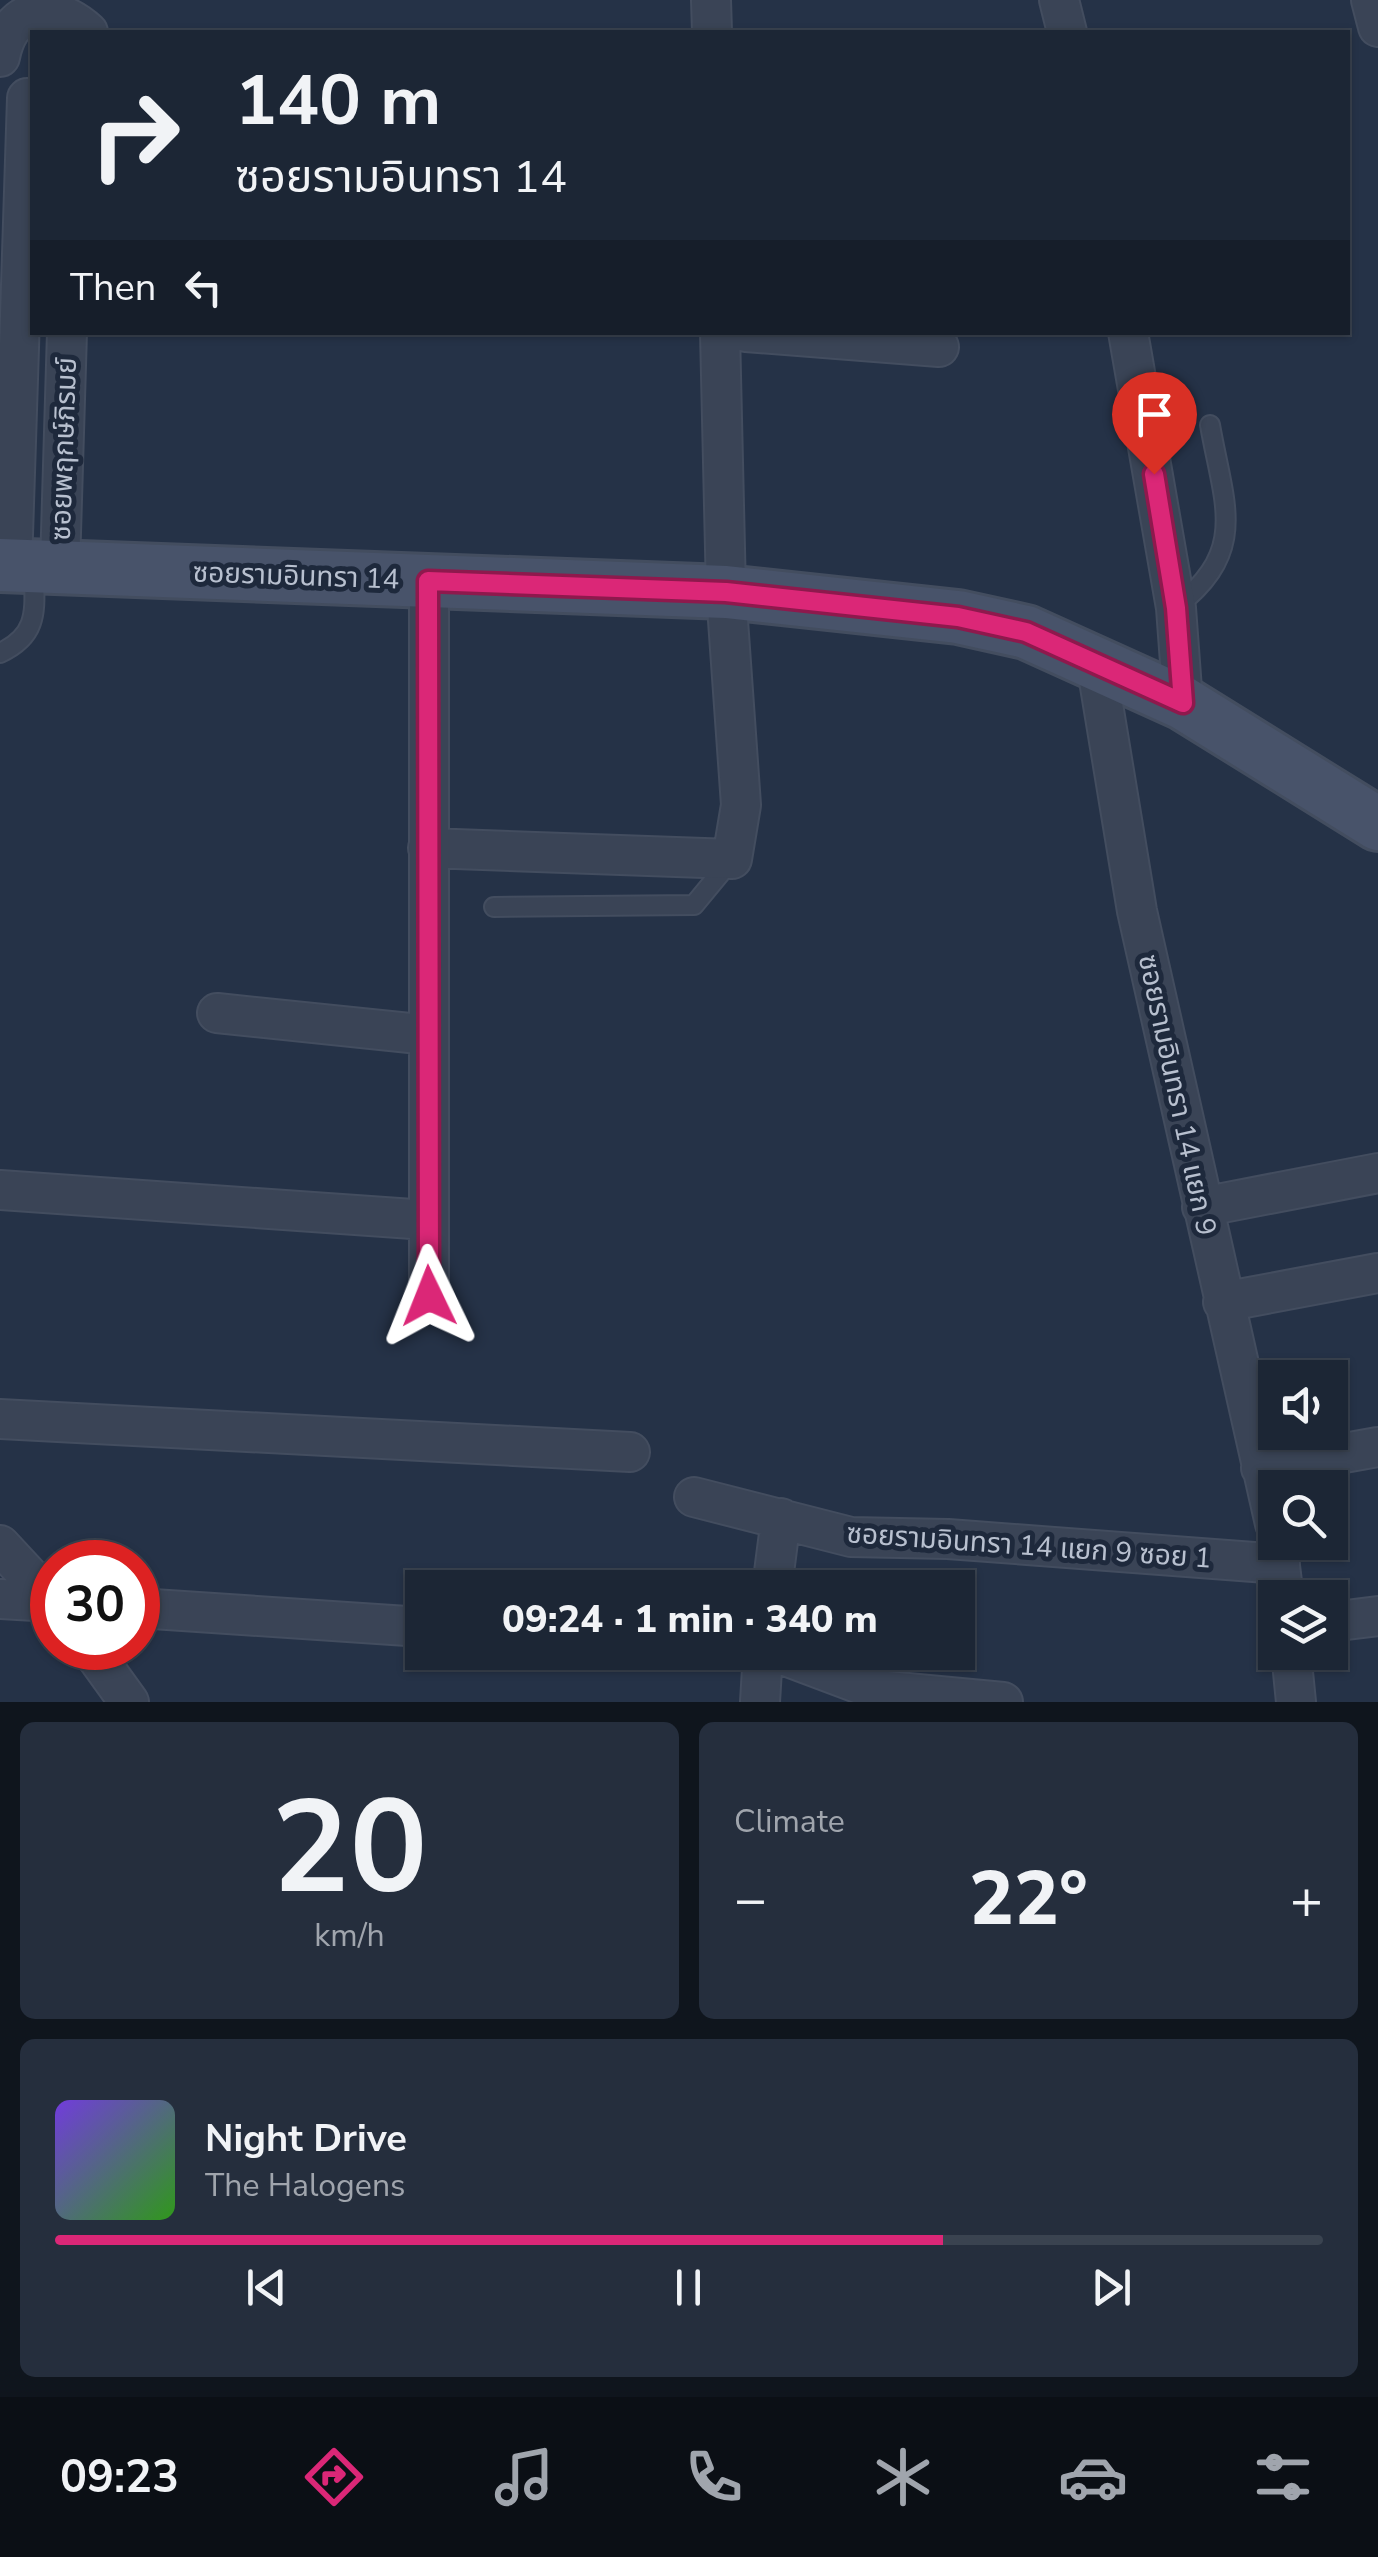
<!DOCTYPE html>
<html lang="en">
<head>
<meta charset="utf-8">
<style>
  :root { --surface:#1c2635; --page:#252e3d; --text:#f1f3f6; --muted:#a0a5ad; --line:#3a4350; --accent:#db2777 }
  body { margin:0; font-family:"Nunito Sans","Noto Sans Thai",sans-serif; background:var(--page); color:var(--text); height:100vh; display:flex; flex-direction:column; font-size:38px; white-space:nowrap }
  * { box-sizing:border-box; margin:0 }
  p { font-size:32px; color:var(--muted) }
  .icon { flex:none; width:55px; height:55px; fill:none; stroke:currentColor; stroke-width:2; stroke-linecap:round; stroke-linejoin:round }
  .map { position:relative; height:1702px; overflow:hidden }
  .side { display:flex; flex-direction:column; gap:20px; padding:20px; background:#0f151d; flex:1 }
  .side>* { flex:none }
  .guide { position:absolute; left:30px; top:30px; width:1320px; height:305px; border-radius:0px; box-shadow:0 2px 8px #0004,0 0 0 2px var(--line); background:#1c2635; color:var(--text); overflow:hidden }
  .buttons { position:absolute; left:1258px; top:1360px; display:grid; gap:20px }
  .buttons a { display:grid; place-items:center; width:90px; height:90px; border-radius:0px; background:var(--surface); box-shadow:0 2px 8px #0004,0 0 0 2px var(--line); font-size:50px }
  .speed { position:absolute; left:30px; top:1540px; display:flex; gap:20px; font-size:50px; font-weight:700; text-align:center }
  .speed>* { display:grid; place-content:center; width:130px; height:130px; border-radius:50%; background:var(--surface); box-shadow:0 2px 8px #0004,0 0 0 2px var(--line); line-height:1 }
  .speed .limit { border:15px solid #d22; background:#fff; color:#111 }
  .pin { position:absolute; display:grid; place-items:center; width:85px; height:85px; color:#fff; margin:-102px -42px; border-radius:50% 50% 50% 0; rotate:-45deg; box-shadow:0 0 10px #0007 }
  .pin .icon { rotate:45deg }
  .me { position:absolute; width:110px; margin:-55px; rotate:358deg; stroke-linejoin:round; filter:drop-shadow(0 0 8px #0008) }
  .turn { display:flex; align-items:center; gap:35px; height:210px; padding:0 40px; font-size:45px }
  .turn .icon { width:130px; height:130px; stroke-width:2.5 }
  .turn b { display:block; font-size:70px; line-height:85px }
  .then { display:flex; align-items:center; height:95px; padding:0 40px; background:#0003; gap:20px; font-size:38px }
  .big { font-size:75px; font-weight:800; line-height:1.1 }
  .side .card { flex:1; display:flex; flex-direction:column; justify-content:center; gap:15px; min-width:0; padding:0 35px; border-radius:15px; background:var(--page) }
  .side .dial { align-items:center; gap:0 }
  .dial b { font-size:130px; line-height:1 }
  .song { display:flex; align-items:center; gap:30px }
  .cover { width:120px; height:120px; border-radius:15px; background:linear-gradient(135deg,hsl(260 70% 55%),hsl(110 70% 35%)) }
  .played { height:10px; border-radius:5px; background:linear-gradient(90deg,var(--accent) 70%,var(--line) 70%) }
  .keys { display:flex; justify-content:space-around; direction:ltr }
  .heat { display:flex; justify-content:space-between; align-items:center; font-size:55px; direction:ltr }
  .side .tiles { flex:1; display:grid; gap:20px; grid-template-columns:1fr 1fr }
  .card:last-child { grid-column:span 2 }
  .trip { position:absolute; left:405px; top:1570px; width:570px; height:100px; border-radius:0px; background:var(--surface); box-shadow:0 2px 8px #0004,0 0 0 2px var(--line); font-weight:800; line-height:100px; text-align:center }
  .tab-bar { display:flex; height:160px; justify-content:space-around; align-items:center; background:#0b0f15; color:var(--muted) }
  .tab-bar .icon { width:70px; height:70px }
  .tab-bar .active { color:var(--accent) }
  .tab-bar b { font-size:45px; color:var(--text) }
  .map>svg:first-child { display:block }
</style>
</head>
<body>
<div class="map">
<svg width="1378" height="1702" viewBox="0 0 1378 1702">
  <rect width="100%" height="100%" fill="#253247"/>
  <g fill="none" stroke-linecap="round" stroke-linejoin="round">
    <g stroke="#434d5f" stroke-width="22">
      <path id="lane" d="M1176 607C1249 550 1224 505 1210 425
        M0 653C41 634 34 607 34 569
        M494 907 694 905 732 859"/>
    </g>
    <g stroke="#434d5f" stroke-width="42">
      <path id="street" d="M711 0 712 32
        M1059 0 1067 32
        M1371 0 1378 27
        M0 57C10 5 53 0 88 32
        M746 332 939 347
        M1128 332 1176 608 1183 703
        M12 566 27 98
        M60 566 67 332
        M429 581V1296
        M1096 662 1137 911 1275 1524
        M428 848 732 859 741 805 726 592 720 332
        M217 1013 429 1035
        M0 1190 427 1220
        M1202 1207 1378 1173
        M1223 1302 1378 1273
        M0 1419 630 1452
        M1261 1468 1378 1447
        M694 1497 851 1537 948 1539 1280 1564
        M1277 1542 1284 1598
        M0 1545 52 1601
        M772 1588 781 1518
        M0 1599 52 1602
        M138 1608 422 1627
        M1330 1622 1378 1616
        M90 1648 129 1702
        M775 1652 876 1690 1003 1702
        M1291 1652 1296 1702
        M760 1702 763 1652"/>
    </g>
    <g stroke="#434d5f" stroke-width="58">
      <path id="secondary" d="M0 565 726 592 958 617 1026 632 1183 703 1378 824"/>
    </g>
    <use href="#lane" stroke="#3a4456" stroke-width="18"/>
    <use href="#street" stroke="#3a4456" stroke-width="38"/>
    <use href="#secondary" stroke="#48536a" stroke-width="52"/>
  </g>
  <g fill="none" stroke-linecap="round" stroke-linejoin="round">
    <g stroke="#8e194d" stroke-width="25">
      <path id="route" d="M429 1296 428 581 726 592 958 617 1026 632 1183 703 1176 608 1154 474"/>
    </g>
    <use href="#route" stroke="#db2777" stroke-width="18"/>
  </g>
  <g text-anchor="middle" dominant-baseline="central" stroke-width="10" stroke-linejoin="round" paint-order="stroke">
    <g font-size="28" fill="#b8c0cf" stroke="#1e293c">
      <text transform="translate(64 449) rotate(-88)">ซอยพฤกษ์ภิรมย์</text>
      <text transform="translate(296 576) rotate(2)">ซอยรามอินทรา 14</text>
      <text transform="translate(1177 1095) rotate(78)">ซอยรามอินทรา 14 แยก 9</text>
      <text transform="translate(1029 1546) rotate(4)">ซอยรามอินทรา 14 แยก 9 ซอย 1</text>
    </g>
  </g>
</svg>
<div class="buttons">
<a><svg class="icon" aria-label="sound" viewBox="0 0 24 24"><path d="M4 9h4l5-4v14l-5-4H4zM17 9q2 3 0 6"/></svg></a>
<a><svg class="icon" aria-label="search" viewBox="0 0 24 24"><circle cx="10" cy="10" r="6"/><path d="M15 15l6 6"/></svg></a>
<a><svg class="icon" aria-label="layers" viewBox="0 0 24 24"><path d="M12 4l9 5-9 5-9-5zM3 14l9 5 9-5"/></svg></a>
</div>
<div class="speed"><div class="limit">30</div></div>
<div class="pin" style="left:1154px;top:474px;background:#d93025"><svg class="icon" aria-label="arrive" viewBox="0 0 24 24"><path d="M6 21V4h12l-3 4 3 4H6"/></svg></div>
<svg class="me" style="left:429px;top:1296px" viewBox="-20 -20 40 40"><path d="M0-17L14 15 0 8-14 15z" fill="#db2777" stroke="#fff" stroke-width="4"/></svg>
<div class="trip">09:24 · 1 min · 340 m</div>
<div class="guide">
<div class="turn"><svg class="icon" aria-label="right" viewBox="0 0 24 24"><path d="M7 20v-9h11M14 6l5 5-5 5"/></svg><div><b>140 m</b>ซอยรามอินทรา 14</div></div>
<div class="then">Then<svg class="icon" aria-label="left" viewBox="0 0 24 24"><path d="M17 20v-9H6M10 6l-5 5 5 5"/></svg></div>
</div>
</div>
<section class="side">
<div class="tiles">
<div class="card dial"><b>20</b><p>km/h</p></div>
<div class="card"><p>Climate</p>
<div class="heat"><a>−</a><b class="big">22°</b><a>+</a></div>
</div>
<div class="card">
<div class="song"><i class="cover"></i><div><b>Night Drive</b><p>The Halogens</p></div></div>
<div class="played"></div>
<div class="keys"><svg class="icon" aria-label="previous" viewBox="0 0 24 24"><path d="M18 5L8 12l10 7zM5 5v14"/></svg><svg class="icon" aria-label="pause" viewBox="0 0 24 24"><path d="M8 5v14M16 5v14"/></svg><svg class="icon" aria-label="next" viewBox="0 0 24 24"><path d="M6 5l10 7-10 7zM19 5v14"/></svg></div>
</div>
</div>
</section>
<nav class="tab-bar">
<b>09:23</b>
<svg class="icon active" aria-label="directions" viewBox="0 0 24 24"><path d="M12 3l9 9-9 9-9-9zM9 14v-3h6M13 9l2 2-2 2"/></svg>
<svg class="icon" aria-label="music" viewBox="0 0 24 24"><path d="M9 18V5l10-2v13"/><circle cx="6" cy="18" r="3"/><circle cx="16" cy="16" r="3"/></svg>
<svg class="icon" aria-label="phone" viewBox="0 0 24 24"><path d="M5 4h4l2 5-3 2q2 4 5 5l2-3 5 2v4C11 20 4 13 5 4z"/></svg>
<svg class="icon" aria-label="climate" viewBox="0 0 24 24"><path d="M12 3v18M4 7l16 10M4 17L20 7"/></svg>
<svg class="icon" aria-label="car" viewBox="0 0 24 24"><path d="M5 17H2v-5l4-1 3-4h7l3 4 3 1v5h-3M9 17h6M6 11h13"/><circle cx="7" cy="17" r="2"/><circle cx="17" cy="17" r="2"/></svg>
<svg class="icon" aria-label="filters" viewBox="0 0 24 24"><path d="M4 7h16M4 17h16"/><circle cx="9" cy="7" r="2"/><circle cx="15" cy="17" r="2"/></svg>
</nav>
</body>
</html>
